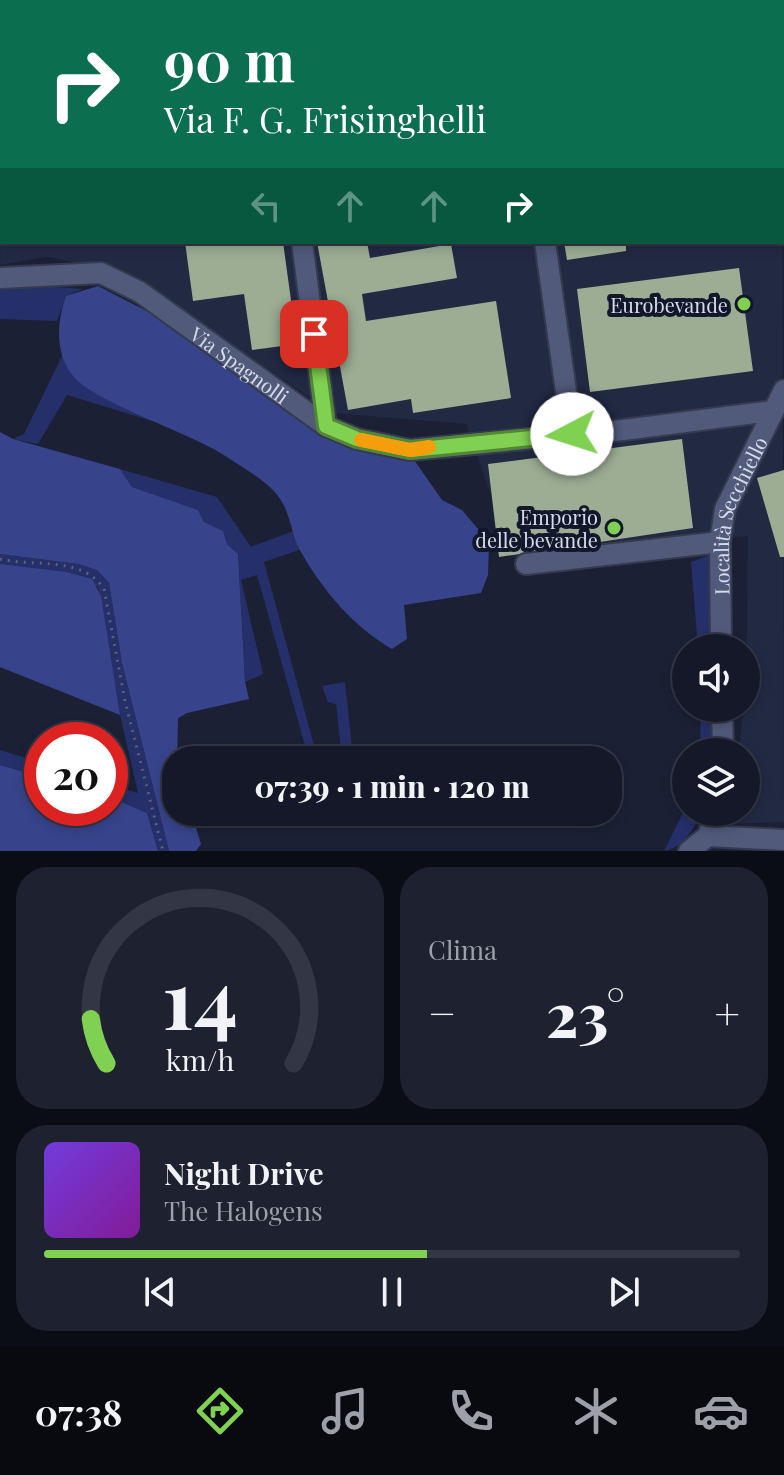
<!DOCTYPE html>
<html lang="it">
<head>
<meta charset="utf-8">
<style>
  :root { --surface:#141828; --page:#1d2130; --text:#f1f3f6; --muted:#9da0a8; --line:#333745; --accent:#80d051 }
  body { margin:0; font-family:"Playfair Display",serif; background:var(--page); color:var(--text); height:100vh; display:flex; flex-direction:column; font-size:30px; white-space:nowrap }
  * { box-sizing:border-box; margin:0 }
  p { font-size:26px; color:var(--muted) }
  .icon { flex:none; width:44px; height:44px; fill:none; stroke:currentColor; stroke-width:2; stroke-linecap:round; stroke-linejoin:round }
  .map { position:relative; height:851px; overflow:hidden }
  .details { display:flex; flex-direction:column; gap:16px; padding:16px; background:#0b0d16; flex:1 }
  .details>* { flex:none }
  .banner { position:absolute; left:0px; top:0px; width:784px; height:244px; box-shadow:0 4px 12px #0003,0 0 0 2px var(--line); background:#0b6e4f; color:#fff; overflow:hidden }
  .tools { position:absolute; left:672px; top:634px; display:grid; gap:16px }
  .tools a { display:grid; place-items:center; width:88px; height:88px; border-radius:50%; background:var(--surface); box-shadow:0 4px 12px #0003,0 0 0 2px var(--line); font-size:40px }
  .speed { position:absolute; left:24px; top:722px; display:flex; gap:16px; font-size:40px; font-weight:700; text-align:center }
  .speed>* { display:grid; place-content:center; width:104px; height:104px; border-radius:50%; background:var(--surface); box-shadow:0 4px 12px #0003,0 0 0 2px var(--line); line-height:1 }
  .speed .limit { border:12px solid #d22; background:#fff; color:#111 }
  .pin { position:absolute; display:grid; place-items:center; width:68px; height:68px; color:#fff; margin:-34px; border-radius:16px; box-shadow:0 4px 12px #0006 }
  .me { position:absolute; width:88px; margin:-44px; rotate:265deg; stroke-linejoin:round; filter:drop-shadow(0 0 6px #0008) }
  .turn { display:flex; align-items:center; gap:28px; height:168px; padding:0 32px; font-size:36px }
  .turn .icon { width:104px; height:104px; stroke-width:2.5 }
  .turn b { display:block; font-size:56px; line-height:68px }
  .lanes { display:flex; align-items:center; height:76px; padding:0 32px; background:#0003; justify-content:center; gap:40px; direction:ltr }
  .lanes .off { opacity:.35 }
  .big { font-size:60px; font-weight:800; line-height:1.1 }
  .details .card { flex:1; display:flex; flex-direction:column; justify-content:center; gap:12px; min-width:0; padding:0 28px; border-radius:32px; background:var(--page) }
  .details .dial { align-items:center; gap:0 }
  .dial svg { height:208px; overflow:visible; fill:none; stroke:var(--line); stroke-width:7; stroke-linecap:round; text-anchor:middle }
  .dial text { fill:var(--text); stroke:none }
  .song { display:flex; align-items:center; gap:24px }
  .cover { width:96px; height:96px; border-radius:12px; background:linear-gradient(135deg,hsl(260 70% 55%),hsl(290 70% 35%)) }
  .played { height:8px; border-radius:4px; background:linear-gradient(90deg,var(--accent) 55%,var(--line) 55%) }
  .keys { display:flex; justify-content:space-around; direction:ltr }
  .heat { display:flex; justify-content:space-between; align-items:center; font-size:44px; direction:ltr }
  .details .tiles { flex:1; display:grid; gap:16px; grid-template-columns:1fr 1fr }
  .card:last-child { grid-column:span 2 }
  .trip { position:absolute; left:162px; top:746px; width:460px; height:80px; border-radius:32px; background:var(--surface); box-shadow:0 4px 12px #0003,0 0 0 2px var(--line); font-weight:800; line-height:80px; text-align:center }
  .menu { display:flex; height:128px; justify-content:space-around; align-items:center; background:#080a10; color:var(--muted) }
  .menu .icon { width:56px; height:56px }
  .menu .selected { color:var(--accent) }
  .menu b { font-size:36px; color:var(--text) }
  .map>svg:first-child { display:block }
</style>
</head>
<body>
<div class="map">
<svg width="784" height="851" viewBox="0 0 784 851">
  <rect width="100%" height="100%" fill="#1b2035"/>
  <path fill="#222943" d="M782 74 784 822 728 824 730 812H746V752H739L743 708H746L748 536 513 557 466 424 333 413 121 271 47 257 0 265 2 148V242H782Z"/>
  <path fill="#252f69" d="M46 286 83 289 66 296 57 321 0 319V290Z
    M63 354 74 377 95 392 175 428 67 395 38 444 13 439 24 434Z
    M120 469 217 497 251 547 296 530 299 550 264 562 318 760H309L257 575 241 580 263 674 245 682 238 554 227 544 223 531 204 522 198 510 132 487Z
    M0 554 78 564 97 570 109 583 122 663 169 851H158L147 813 110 797V785L138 793 120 715 98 587 0 564Z
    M710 555 712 648H698L691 562Z
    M345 682 353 757 342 759 336 704 328 702 322 686Z
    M701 708H713V752H700Z
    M0 750 42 763V777L0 765Z
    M686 807V812H702C694 828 683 848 664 851Z"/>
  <path fill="#37448c" d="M98 286 164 320 326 433 412 457 442 500 462 510 489 542 488 575 481 593 404 605 407 639 392 649C354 627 323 591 301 552 291 535 291 513 278 496 268 482 245 469 230 459 193 433 97 404 74 377 54 354 57 321 66 296Z
    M0 432 13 439 120 469 132 487 198 510 204 522 223 531 227 544 238 554 245 682 249 699 187 713 178 718 176 812H191L201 844 196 851H169L122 663 109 583 97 570 78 564 0 554Z
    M0 564 66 572 92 579 101 596 120 715 0 667Z
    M0 765 42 777V808H110V797L147 813 158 851H0Z"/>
  <path fill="#9cad94" d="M185 242H283L297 344 252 350 244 294 193 301Z
    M317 242H367L370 258 451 244 457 278 362 294 366 321 496 301 511 398 413 413 411 399 348 410Z
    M564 242H626V251L567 260Z
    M739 268 753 371 590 392 577 289Z
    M682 439 693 528 499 557 488 464Z
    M784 470V557H780L757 478Z"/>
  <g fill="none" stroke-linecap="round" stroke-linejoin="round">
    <g stroke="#353a4e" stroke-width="24">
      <g id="minor">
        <path d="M769 0 770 2"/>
        <path d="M782 37 784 40"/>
        <path d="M302 242 326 426"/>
        <path d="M545 242 572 434"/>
        <path id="s1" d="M0 278 101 273 140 292 326 426 357 439 410 450 623 430 772 411"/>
        <path d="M526 564 720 542"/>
        <path id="s2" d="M721 648 720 542 725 509 784 390"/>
        <path d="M722 708 723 752"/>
        <path d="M708 836 716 812"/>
        <path d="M689 851 708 836 784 840"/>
      </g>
    </g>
    <g stroke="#353a4e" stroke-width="28">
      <path id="highway" d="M21 2 32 0
        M0 6H2"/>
    </g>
    <path stroke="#5c6174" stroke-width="3" stroke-dasharray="2 6" stroke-linecap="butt" d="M726 0 727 2
      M324 2 335 0
      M0 66 2 65
      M0 559C34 567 83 556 104 589L125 701 163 851"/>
    <use href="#minor" stroke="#515a7b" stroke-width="20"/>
    <use href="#highway" stroke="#93a8f9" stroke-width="24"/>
  </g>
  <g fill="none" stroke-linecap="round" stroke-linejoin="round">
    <g stroke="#538735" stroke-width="20">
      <path id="route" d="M314 334 326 426 357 439 410 450 572 434"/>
    </g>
    <use href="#route" stroke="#80d051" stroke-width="14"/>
    <path stroke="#f59e0b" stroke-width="14" d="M361 440 410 450 429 447"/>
  </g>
  <g fill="#80d051" stroke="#12172b" stroke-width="3">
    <circle cx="744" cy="304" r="8"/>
    <circle cx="614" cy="528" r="8"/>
  </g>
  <g text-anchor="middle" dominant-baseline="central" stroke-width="8" stroke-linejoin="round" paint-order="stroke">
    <g font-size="20" fill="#d7dbe9" stroke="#12172b" text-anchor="end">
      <text x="728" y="304">Eurobevande</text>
      <text x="598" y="516">Emporio<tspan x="598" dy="23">delle bevande</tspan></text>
    </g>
    <g font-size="20" fill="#d7dbe9" stroke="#12172b">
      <text stroke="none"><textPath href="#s1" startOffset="268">Via Spagnolli</textPath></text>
      <text stroke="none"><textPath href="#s2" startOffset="136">Località Secchiello</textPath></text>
    </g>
  </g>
</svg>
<div class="tools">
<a><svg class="icon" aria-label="sound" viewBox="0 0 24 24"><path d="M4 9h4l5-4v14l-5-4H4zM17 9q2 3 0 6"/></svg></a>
<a><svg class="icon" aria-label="layers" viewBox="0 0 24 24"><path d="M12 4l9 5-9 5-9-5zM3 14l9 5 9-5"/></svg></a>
</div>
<div class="speed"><div class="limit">20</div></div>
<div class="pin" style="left:314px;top:334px;background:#d93025"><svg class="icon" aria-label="arrive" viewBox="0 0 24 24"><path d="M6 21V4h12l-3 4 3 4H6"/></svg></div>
<svg class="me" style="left:572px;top:434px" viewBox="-20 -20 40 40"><circle r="19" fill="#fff"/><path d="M0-13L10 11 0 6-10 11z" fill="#80d051"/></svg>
<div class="trip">07:39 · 1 min · 120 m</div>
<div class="banner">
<div class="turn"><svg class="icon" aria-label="right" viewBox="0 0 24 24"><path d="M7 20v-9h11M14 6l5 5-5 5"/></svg><div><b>90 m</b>Via F. G. Frisinghelli</div></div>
<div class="lanes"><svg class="icon off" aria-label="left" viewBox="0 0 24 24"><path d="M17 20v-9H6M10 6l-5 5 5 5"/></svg><svg class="icon off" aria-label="ahead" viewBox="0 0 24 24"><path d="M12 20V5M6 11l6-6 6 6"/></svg><svg class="icon off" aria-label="ahead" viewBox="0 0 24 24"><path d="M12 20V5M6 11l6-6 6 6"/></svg><svg class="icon" aria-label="right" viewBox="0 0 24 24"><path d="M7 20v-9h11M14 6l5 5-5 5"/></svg></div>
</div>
</div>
<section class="details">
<div class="tiles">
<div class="card dial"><svg viewBox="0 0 100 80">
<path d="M14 69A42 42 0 1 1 86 69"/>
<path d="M14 69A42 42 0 0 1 8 52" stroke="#80d051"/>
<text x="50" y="56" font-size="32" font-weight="700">14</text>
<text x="50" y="72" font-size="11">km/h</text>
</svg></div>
<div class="card"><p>Clima</p>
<div class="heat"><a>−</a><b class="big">23°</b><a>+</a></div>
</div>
<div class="card">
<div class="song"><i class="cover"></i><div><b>Night Drive</b><p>The Halogens</p></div></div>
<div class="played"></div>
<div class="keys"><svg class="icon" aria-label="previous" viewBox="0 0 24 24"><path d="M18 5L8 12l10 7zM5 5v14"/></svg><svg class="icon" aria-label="pause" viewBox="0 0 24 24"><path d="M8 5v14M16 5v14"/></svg><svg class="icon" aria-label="next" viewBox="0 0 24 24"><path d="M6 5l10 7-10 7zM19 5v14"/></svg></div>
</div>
</div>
</section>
<nav class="menu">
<b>07:38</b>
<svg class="icon selected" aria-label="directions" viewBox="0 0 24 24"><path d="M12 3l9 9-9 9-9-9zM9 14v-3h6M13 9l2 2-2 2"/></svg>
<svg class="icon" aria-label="music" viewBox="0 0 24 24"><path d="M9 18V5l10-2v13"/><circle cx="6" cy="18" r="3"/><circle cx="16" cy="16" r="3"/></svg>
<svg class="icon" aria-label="phone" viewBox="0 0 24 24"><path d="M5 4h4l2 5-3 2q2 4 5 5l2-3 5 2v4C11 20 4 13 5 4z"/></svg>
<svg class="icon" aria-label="climate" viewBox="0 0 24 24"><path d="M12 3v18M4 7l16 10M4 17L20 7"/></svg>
<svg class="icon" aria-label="car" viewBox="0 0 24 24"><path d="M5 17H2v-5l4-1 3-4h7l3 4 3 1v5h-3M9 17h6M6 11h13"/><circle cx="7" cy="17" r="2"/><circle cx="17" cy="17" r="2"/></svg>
</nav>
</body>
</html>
